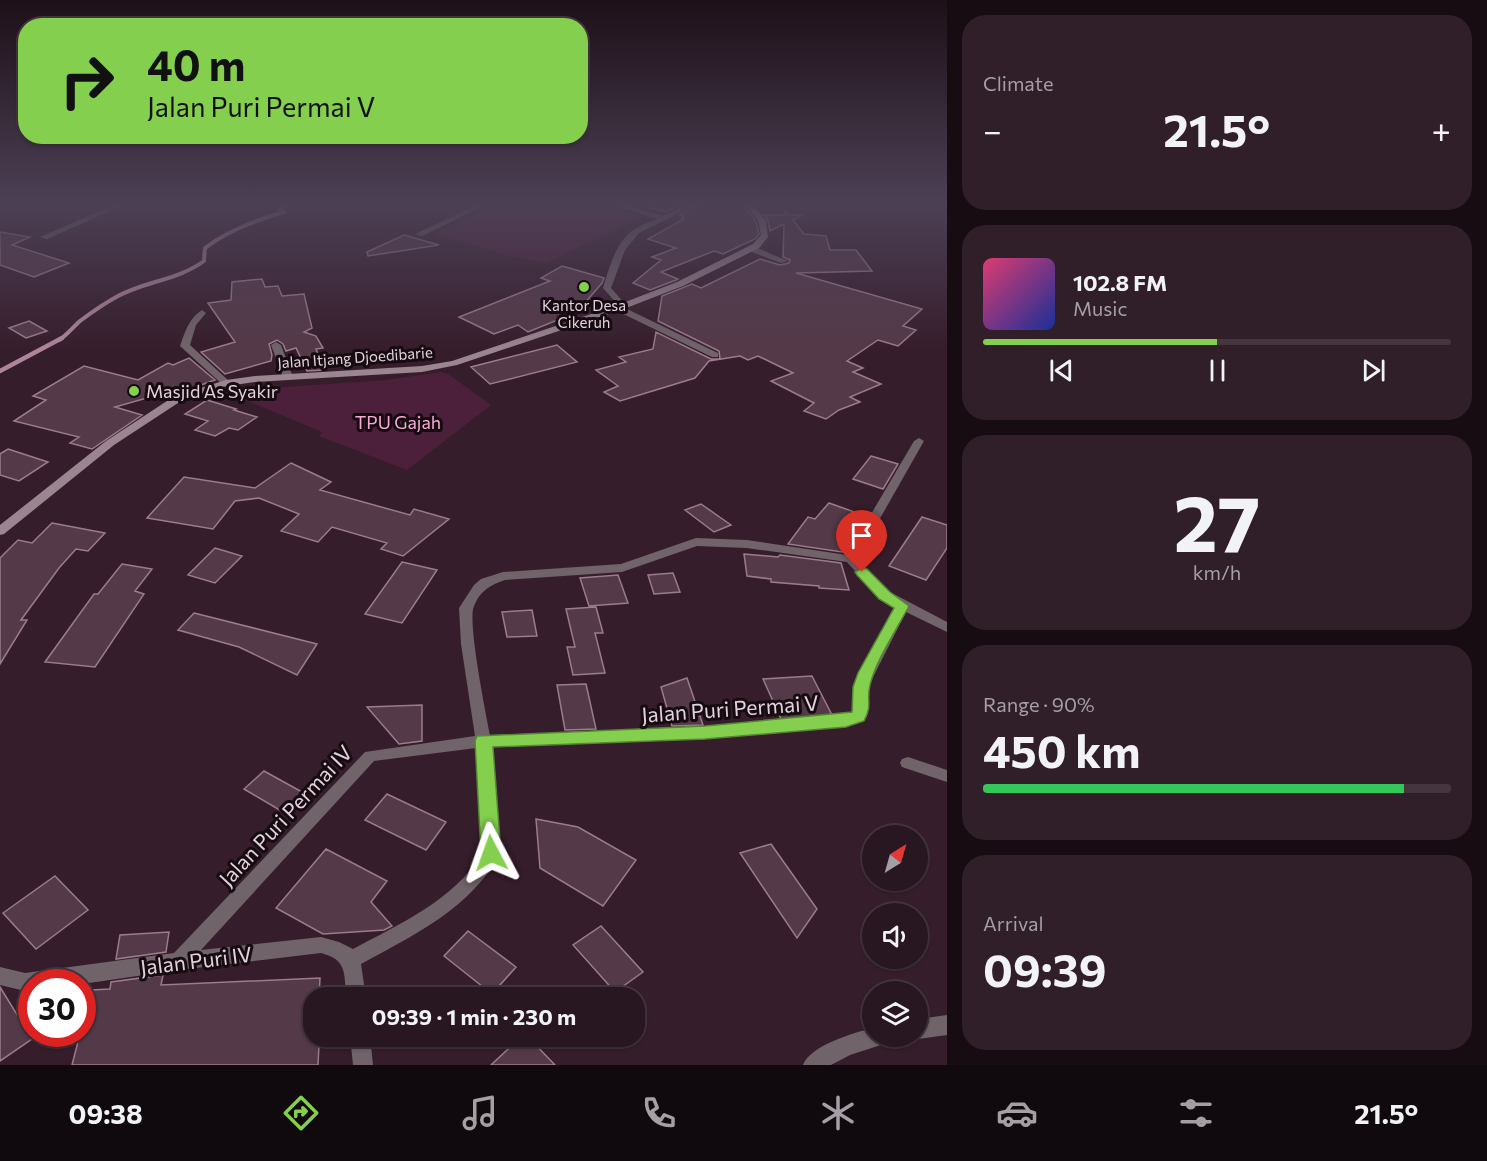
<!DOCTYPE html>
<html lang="en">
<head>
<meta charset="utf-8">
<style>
  :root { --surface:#281620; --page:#301f29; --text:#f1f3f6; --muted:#a59fa5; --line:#44353e; --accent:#84d04e }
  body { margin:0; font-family:Commissioner,sans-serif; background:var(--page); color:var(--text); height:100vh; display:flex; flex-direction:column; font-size:22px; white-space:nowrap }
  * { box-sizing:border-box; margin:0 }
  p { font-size:20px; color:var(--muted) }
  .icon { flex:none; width:33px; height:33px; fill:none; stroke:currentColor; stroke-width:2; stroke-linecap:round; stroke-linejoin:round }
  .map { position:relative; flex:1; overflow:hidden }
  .drawer { display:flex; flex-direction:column; gap:15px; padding:15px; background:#160c12; width:540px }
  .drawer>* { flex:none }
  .guide { position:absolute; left:18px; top:18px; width:570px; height:126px; border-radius:24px; box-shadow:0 2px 4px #0004,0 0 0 2px var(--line); background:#84d04e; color:#111; overflow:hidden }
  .needle { width:39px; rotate:37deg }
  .tools { position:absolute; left:862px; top:825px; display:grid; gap:12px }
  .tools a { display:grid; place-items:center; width:66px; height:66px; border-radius:50%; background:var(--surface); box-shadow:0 2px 4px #0004,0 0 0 2px var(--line); font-size:30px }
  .speed { position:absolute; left:18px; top:969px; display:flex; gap:12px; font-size:30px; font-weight:700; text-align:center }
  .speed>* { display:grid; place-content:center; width:78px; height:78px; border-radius:50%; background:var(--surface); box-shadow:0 2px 4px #0004,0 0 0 2px var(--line); line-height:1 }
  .speed .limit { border:9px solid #d22; background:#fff; color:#111 }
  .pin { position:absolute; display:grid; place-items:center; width:51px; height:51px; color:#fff; margin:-62px -26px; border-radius:50% 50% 50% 0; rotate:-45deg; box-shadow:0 0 6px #0007 }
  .pin .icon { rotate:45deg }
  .me { position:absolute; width:66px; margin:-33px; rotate:356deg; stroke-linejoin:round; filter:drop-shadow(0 0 4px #0008) }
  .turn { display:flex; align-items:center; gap:21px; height:126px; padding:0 30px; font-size:27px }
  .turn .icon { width:78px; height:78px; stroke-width:2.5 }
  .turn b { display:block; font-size:42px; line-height:51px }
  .big { font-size:45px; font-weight:700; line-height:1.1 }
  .drawer .tile { flex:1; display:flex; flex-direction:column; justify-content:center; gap:9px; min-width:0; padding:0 21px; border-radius:24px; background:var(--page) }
  .drawer .dial { align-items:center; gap:0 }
  .dial b { font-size:78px; line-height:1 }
  .song { display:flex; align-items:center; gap:18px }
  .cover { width:72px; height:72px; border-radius:9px; background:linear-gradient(135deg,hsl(340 70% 55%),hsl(230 70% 35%)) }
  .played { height:6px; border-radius:3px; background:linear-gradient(90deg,var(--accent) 50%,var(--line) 50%) }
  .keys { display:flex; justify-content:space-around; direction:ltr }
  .heat { display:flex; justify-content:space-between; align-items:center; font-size:33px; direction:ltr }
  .charge { height:9px; border-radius:4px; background:linear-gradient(90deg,#34c759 90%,var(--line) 0) }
  .trip { position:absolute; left:303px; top:987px; width:342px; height:60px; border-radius:24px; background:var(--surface); box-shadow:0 2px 4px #0004,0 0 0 2px var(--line); font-weight:700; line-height:60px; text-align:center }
  .menu { display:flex; height:96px; justify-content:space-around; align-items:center; background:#10090d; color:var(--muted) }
  .menu .icon { width:42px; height:42px }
  .menu .current { color:var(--accent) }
  .menu b { font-size:27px; color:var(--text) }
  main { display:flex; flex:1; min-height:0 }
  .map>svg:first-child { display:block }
</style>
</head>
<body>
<main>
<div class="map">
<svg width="947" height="1065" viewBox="0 0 947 1065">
  <rect width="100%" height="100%" fill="#361d2b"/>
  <path fill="#4c203b" d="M501 202H595L644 216 547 263 505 255 434 234Z
    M441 372 448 374 491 405 407 470 319 436 322 432 231 394 242 390 386 380Z"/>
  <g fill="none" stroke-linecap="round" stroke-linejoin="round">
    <path stroke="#ad859c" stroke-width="4" d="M59 340C67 335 73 327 80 321 92 312 105 303 118 296 146 281 178 280 204 261L205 248C229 230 256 220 284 212L280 210 289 202"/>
    <path stroke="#ad859c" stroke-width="4.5" d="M0 371 62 338"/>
  </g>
  <path fill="#543948" stroke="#9b7c8d" stroke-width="1.5" d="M650 202H686L666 212 649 208Z
    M703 202H742L756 222 759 234 755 239 723 254 714 251 661 272 678 279 676 280 650 290 633 283 661 260 652 257 676 248 648 239 684 219 681 218 684 216 680 215Z
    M785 210 789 215H802L793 220 804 234 826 236 830 250H856L872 271 796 273 922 309 903 326 916 330 898 346 878 340 847 361 863 368 853 372 881 384 850 397 860 402 839 410 826 419 804 411 814 403 771 381 793 373 758 356 748 360 740 356 709 361 695 378 620 401 604 392 618 386 596 370 626 362 619 357 653 349 656 332 711 359H720L719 351 658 321 662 296 692 284 701 288 760 259 780 265 789 263 790 260 783 257 784 224 770 231 768 221 764 215H785Z
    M0 232 30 237 12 245 69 263 34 277 0 265Z
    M404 235 439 245 368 256 367 252Z
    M562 266 604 278 602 283 577 312 528 332 518 325 494 334 459 317 550 281 541 278Z
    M262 279 265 287 278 286 282 296 304 294 312 328 304 332 316 336 323 348 316 349 324 370 307 371 296 348 286 351 283 344 277 340 269 344 272 355 271 361 225 374 201 352 235 342 208 303 231 300 232 282Z
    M29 321 47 331 26 338 9 328Z
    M557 345 577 362 490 384 471 367Z
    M189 358 215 380 179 393 175 390 115 407 142 415 92 449 70 443 79 437 14 421 46 400 33 396 84 366 138 380 168 363 173 365Z
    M207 400 236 409 234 410 257 417 238 430 229 428 215 436 195 430 208 421 185 414Z
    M8 449 48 462 19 481 0 475V454Z
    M871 456 898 464 883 489 853 479Z
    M291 463 331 482 320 490 410 515 414 509 449 519 403 556 381 549 387 543 332 527 318 542 281 531 299 514 259 498 235 501 213 529 147 518 184 477 255 488Z
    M829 503 863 515 850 531 855 533 842 552 788 544 808 517 815 519Z
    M701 504 731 525 714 532 685 510Z
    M922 517 947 525V548L926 580 889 566Z
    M52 523 105 533 88 551 76 549 59 568 21 620H27L0 664V558L18 540 32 543Z
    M215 548 242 556 215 583 188 575Z
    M744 554 778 557 780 555 841 563 849 590 819 588V586L771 582V579L747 576Z
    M402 562 437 570 402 623 365 614Z
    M122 564 152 569 135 591 144 594 95 667 45 662 94 594H98Z
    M673 573 680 592 654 594 648 575Z
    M618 575 628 603 589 606 580 578Z
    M596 607 603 633H595L605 673 573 675 567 647H575L566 609Z
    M532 610 537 636 507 637 502 612Z
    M194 613 317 644 297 675 239 647 178 630Z
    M812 676 832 715 781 719 763 679Z
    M687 678 703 725 672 726 661 687Z
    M586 684 596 729 565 730 557 685Z
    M422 705V741L399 744 367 707Z
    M264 771 302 792 283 812 244 789Z
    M387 794 446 822 426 850 365 820Z
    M536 819 578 827 636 860 603 906 540 868Z
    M771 844 817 909 797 938 740 853Z
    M326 849 387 881 371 902 392 926 384 930 323 934 276 908Z
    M55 876 88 910 36 949 3 913Z
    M601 926 643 972 615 992 573 945Z
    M468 931 516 967 492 994 444 956Z
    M169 932 166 952 116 959 120 935Z
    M163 975 161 985 320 978 319 998H314V1036H317L316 1045H319L318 1065H72L80 1034H82V1023L91 990 110 989 111 982Z
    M0 987 32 1039 0 1061Z
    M522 1036H527L555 1065H491Z"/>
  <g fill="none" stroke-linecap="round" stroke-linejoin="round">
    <path fill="#70636a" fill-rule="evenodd" d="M121 202H131L47 239 40 237Z
      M483 202H492L422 236 415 234Z
      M604 202H616L663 216 692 202H701L639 233 625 250 611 288 627 306 625 308 718 353V357H712L615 310 614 308 618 305 603 288C609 269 616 240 635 229 641 225 649 222 657 219Z
      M749 247H755L788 261 781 263 749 251Z
      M202 310 206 313 196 325 190 345 229 381V385H223L180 346C185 332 189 318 202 310Z
      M276 342 281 345 293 377 291 379H285L283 377 271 345Z
      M919 438 924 441 857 559 890 592 947 622V632L906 612 868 687 869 709 863 721 846 726 705 739 491 746 500 853C472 908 412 936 361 964L366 998H346C344 974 348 960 321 953L179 970 82 984 32 982V990L25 991 0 985V967L25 973 174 953 365 752 475 736 461 644 459 608 474 585 481 579 503 572 621 564 696 538 747 540 847 555 914 441ZM697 546 747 548 847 562 880 598 895 606 854 687 855 709 852 713 845 716 705 727 490 735C486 714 467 620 474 606 480 591 490 585 505 580L622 572ZM476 748 482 853C456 899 398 925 353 949L339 942 321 937 201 950 374 761Z
      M908 757 947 770V782L902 767 900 763 902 759Z
      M947 1015V1035L918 1039 913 1036H918V1019Z
      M873 1028V1036H890L887 1043 850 1055 831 1065H803C811 1045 853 1033 873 1028Z
      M350 1036H370L373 1065H353Z"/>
    <path fill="#9b8591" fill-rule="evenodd" d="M744 202H751L766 221 768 237 759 248 683 286 621 310 457 365 422 372 255 382 227 386 194 396 178 403 114 445 4 534 0 535V525L106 441 170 399 188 392 226 380 255 376 422 366 452 361 615 306 677 282 753 244 761 235 758 221Z"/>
  </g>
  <linearGradient id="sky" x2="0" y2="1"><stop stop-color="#1e1018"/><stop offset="0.58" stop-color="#4c4055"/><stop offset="1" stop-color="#4c4055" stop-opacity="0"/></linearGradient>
  <rect width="947" height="351" fill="url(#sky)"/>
  <path fill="#84d04e" stroke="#568733" stroke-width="1.5" d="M862 568 867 569 890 592 909 606C897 629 876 660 870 685 866 701 873 704 864 721L846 727 705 739 493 747 501 853 498 859 491 861 484 859 481 853 475 741 477 736 705 726 852 712 853 687 858 673 894 608 879 599 857 575 855 572Z"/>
  <g fill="#84d04e" stroke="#160b11" stroke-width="2">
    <circle cx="584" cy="287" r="6"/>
    <circle cx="134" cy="391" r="6"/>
  </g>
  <g text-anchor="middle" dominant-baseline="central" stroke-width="6" stroke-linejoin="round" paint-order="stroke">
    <g font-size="15" fill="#e3d2db" stroke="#160b11">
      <text x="584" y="305">Kantor Desa<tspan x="584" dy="17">Cikeruh</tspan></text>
    </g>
    <g font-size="15" fill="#e3d2db" stroke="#160b11">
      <text transform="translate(355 357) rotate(-4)">Jalan Itjang Djoedibarie</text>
    </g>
    <g font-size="18" fill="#e3d2db" stroke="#160b11" text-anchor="start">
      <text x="146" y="391">Masjid As Syakir</text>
    </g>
    <g font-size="18" fill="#f9abd7" stroke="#160b11">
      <text x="398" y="422">TPU Gajah</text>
    </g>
    <g font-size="21" fill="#e3d2db" stroke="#160b11">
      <text transform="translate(730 708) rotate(-4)">Jalan Puri Permai V</text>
      <text transform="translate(285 815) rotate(-47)">Jalan Puri Permai IV</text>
      <text transform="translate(196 960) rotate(-7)">Jalan Puri IV</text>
    </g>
  </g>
</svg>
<div class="tools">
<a><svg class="needle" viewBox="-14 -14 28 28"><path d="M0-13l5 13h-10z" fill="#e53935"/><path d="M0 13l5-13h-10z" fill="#a59fa5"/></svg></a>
<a><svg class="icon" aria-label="sound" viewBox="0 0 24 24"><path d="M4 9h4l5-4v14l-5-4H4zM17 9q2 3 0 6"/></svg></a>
<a><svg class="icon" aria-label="layers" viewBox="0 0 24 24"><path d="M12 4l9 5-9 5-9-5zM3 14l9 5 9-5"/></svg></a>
</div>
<div class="speed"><div class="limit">30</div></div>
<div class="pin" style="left:862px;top:572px;background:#d93025"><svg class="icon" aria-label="arrive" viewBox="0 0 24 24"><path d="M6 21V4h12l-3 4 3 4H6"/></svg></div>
<svg class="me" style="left:491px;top:853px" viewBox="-20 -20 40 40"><path d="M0-17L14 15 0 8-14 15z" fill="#84d04e" stroke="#fff" stroke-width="4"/></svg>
<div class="trip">09:39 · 1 min · 230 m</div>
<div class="guide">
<div class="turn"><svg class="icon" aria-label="right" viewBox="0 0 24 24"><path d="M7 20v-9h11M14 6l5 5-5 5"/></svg><div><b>40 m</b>Jalan Puri Permai V</div></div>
</div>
</div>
<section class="drawer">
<div class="tile"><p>Climate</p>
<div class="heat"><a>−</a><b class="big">21.5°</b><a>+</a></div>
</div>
<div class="tile">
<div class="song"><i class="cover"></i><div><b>102.8 FM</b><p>Music</p></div></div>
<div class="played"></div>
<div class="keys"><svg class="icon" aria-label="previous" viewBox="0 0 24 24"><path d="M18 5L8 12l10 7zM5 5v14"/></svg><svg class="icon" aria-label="pause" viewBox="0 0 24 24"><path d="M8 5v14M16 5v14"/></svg><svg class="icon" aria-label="next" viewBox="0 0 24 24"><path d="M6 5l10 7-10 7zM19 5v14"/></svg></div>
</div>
<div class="tile dial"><b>27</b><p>km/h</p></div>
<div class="tile"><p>Range · 90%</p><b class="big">450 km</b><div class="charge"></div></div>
<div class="tile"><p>Arrival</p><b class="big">09:39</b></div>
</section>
</main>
<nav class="menu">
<b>09:38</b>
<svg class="icon current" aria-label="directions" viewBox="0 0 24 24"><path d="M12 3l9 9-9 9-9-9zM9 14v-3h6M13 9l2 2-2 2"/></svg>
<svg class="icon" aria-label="music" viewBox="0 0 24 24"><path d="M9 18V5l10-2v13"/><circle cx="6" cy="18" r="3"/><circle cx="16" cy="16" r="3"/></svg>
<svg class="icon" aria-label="phone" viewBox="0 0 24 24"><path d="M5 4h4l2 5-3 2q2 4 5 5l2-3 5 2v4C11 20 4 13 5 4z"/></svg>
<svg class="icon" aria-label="climate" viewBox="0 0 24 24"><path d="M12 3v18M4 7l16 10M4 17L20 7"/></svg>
<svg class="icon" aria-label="car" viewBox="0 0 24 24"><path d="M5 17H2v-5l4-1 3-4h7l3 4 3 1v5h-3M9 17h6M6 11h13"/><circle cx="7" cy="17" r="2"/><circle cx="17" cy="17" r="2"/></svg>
<svg class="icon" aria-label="filters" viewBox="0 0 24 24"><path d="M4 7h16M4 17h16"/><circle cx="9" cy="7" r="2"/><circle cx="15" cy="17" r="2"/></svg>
<b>21.5°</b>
</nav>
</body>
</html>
